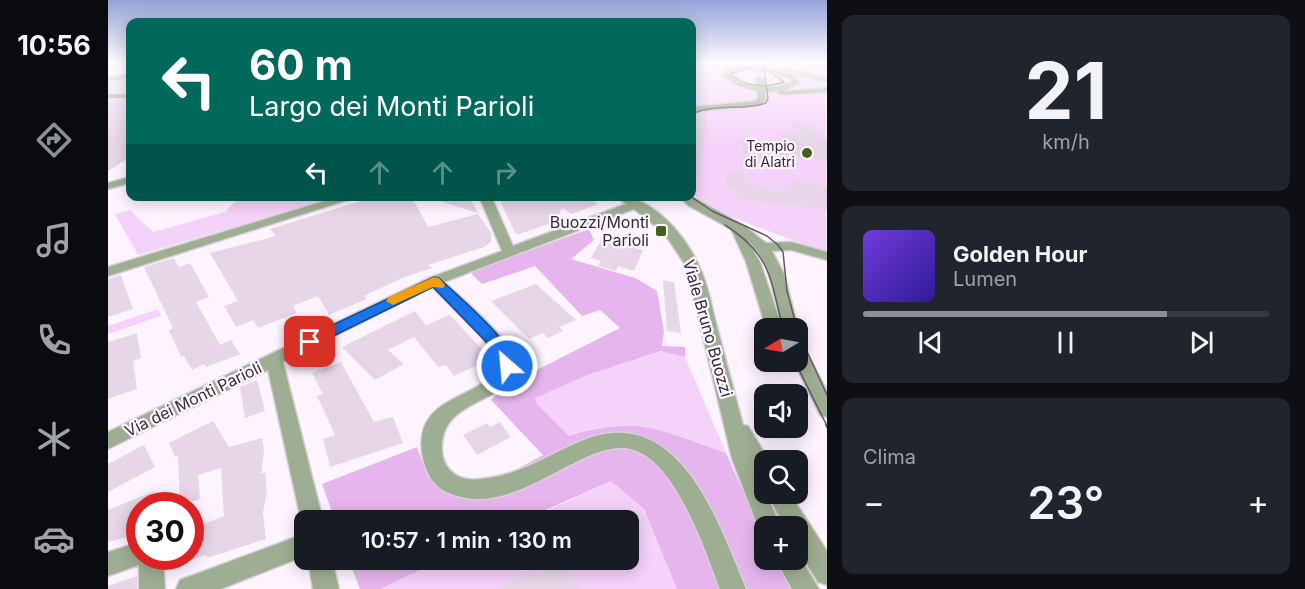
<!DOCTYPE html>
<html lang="it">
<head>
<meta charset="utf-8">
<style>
  :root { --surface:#171b24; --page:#20242c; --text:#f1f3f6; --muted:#9ea1a6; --line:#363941; --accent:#8c9099 }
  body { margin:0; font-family:Inter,sans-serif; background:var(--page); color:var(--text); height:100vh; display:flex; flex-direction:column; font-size:22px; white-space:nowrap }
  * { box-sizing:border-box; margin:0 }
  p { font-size:20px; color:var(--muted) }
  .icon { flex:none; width:33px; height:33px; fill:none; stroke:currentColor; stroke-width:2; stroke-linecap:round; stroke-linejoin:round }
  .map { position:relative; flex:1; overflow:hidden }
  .panel { display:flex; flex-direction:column; gap:15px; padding:15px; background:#0d0f14; width:478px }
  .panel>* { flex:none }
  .top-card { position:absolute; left:18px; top:18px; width:570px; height:183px; border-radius:12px; box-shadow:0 3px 15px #0003; background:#00695c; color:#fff; overflow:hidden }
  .needle { width:39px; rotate:260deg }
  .tools { position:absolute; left:646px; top:318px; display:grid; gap:12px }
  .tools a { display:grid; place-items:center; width:54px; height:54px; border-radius:12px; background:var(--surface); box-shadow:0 3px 15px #0003; font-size:30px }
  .speed { position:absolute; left:18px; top:492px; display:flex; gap:12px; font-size:30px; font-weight:700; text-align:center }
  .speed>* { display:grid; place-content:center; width:78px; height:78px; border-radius:50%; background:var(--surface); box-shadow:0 3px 15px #0003; line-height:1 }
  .speed .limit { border:9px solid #d22; background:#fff; color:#111 }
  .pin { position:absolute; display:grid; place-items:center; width:51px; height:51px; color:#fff; margin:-26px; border-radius:12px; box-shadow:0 3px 9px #0006 }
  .me { position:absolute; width:66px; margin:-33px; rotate:333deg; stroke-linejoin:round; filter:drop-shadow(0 0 4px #0008) }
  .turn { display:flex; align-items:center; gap:21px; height:126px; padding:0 24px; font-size:27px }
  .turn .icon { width:78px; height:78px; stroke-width:2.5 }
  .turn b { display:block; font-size:42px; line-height:51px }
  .lanes { display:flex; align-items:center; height:57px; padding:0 24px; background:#0003; justify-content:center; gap:30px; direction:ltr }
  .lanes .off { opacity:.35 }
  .big { font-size:45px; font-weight:600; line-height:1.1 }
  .panel .tile { flex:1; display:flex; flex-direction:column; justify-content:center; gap:9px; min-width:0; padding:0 21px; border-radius:12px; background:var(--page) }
  .panel .dial { align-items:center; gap:0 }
  .dial b { font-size:78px; line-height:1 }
  .song { display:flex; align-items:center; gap:18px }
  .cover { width:72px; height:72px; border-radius:9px; background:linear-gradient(135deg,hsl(260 70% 55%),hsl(250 70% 35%)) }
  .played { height:6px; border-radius:3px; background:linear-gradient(90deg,var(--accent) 75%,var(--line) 75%) }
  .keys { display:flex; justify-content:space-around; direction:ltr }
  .heat { display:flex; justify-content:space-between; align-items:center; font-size:33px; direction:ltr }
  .trip { position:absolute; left:186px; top:510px; width:345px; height:60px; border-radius:12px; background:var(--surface); box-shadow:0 3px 15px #0003; font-weight:600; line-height:60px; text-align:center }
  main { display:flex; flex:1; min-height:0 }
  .tabs { display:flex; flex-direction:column; width:108px; justify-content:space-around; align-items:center; background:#090b0e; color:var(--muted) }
  .tabs .icon { width:42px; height:42px }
  .tabs .on { color:var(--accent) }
  .tabs b { font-size:27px; color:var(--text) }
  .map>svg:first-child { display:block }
</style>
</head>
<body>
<main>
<nav class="tabs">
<b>10:56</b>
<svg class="icon on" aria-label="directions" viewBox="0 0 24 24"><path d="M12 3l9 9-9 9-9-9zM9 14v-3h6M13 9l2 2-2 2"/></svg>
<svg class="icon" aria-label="music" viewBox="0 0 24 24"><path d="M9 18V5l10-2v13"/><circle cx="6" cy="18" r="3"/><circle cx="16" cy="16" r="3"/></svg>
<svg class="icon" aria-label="phone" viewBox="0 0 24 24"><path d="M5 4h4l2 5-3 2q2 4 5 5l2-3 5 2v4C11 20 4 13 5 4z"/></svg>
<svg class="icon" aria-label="climate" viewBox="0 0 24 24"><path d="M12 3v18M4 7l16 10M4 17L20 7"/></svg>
<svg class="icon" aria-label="car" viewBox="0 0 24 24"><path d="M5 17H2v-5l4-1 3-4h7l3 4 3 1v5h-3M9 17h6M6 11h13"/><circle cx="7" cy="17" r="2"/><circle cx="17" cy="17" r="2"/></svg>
</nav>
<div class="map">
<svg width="719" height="589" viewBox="0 0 719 589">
  <rect width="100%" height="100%" fill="#fef4ff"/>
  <path fill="#f5d2f9" d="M584 62H718V253L613 213 584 194Z
    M215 197 218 200 30 255 7 214 22 210 45 232 117 212 131 197Z
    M50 309 53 316 0 334V326Z
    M554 351 577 357 618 453C595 445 553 428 529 426 508 425 481 429 461 436L429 404 426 398 477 376Z
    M503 481 536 509 569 589H272L335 560H520V520H419Z"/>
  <path fill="#e7b5ed" d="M481 229 486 240 463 259 527 278 549 291 556 332 554 346 577 347V357L553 351 477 376 427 398 429 404 461 436C481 429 508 425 529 426 553 428 595 445 618 453L657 540V560H668L686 589H569L536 509 503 481 415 520H227L214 484 309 447 320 477 349 495 384 483 435 455 383 400 397 386 512 328 492 310 474 316 427 266 374 284 362 272Z
    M241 560H334L272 589H252Z"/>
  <path fill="#e6d6e8" d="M22 80V92H0V83Z
    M0 100H22V157L0 171Z
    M599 113 591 179 584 178V145L588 114Z
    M683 122 703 124 713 137 719 138V161L678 155V161L635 155 634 139 675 145 672 132 690 134Z
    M618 171 635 173 636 181 660 191 683 190 681 180 719 186V210L628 198V189L618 188Z
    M269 196H303L320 227 370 214 383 233V242L376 247 320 265 324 268 294 278 256 296 259 299 221 315 210 296 185 306 189 313 150 328 145 320 128 327 116 306 130 301 102 253 168 236 162 229Z
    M325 196H361L370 213 325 199Z
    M390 196H476L490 204 464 214 454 208 447 222 411 234 407 233Z
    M495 237 520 243 518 246 535 250 526 271 510 266 508 271 490 266 493 261 483 258Z
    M66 258 71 267 82 263 101 297 88 302 112 345 123 340 132 354 98 367 96 364 84 370 76 356 73 357 61 330 65 328 36 267Z
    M13 275 25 309 0 317V279Z
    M555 280 566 282 573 333 559 331Z
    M428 284 468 320 451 327 455 331 440 338 435 333 421 339 383 301Z
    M307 311 318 325 342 315 383 359 346 376 338 365 330 367 306 337 280 350 296 364 267 380 234 347Z
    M29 333 33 358 25 361 29 389 0 399V342Z
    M233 362 266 422 285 417 295 443 222 467 215 439 227 435 209 396 215 394 204 373Z
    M149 380 157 411 137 418 132 387Z
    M105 421 121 447 154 438 156 450 153 474 157 472 159 490 155 513 158 539 99 558V555L82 560 83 529 116 516 113 468 90 475 92 499 72 505 70 455 67 457 61 443Z
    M392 422 403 437 369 455 355 435 379 423 382 427Z
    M36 445 47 467 0 492V464Z
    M47 491 48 506H32V534L0 542V510Z
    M457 560 462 581 470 583 469 589H387L419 574 438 577 433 564Z
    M29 576V589H0V586Z"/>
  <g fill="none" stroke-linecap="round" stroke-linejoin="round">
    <g stroke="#d9d0da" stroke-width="3">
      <path id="minor" d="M686 62 719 64V68L689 64Z
        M635 66 672 70 675 67 719 78V82L673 71 688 76 691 83 675 91 719 88V92L674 95 670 93 671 91 657 92 658 99 652 105 584 112V107L647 101 650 98 649 91 630 86 614 76 617 69ZM635 70 666 73 682 79 683 82 672 86 657 87 656 79 652 77 648 79 649 86 635 83 622 75 623 73Z
        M22 74V78L0 81V77Z
        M0 94H22V98H0Z
        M22 177V183L0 189V183Z
        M233 196H252L0 276V267Z
        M371 196H383L405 246 518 204 508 196C544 196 577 234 591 266 600 284 603 304 608 323 617 357 626 391 635 425L640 426 661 460H657V482L653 481 672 526H657V535L653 534 624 459 578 266 556 233 526 209 336 282C352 297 407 342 407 363 408 405 332 395 334 449 334 459 338 467 345 473 355 481 368 480 380 478 416 473 443 453 476 440 571 402 610 522 638 589H612C597 550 569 464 526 450 479 434 410 518 346 495 337 492 330 488 324 480 316 467 312 452 314 437 319 392 384 397 390 361L373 336 324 287 175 362 215 520H196V528L193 520 160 370 0 449V432L321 278 394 251Z
        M570 196H583L638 227 658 243 683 242 719 252V260L683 250 664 251 676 274 690 328H658L638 262 623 229 581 206ZM639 240C665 262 664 293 673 324L652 262Z
        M690 346 696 348 719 391V417L712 415 686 362H690Z
        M659 494H682L719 551V585L710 582 690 550V526H677Z
        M196 534V556L113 589H68L72 580Z
        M32 542V556H55L57 589H31V565L0 576V552Z
        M690 554 711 589H684L668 560H690Z
        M200 560H224L231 589H205Z"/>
    </g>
    <use href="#minor" fill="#9eae93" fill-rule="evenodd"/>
    <path stroke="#625c63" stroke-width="1.5" d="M646 62 641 68 624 73V76C640 87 658 88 676 82L656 67
      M584 114C608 103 634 111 658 103L660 98 655 62
      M582 196 604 211 659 236 670 245 675 252 679 291 689 328
      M617 225C664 255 662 279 675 328
      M690 332 719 395
      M687 362 719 426"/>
    <path stroke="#625c63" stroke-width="2" d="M718 425 719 427"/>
  </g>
  <linearGradient id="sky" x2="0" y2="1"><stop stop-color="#94a2d7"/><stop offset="0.43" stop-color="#fffaff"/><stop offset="1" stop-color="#fffaff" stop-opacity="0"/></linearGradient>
  <rect width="719" height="145" fill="url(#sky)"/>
  <path fill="#1a73e8" stroke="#114b97" stroke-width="1.5" d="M326 277 331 278C346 293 416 350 405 370H394L390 357 385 349 325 287 207 345 202 347 194 342 197 338Z"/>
  <path fill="#f59e0b" d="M326 277 331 278 337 285 335 288 325 287 285 305 278 301 281 297Z"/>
  <g fill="#3e621a" stroke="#fef4ff" stroke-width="2">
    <circle cx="699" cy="153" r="6"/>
    <rect x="547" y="225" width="12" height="12" rx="3"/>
  </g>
  <g text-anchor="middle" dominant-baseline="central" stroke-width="4.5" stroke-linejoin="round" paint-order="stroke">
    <g font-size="14" fill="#322c33" stroke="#fef4ff" text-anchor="end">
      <text x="687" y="145">Tempio<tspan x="687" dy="16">di Alatri</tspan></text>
    </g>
    <g font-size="16" fill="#322c33" stroke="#fef4ff" text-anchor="end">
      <text x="541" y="222">Buozzi/Monti<tspan x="541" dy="18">Parioli</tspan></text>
    </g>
    <g font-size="16" fill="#322c33" stroke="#fef4ff">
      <text transform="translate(600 328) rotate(74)">Viale Bruno Buozzi</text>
      <text transform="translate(85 399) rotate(-26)">Via dei Monti Parioli</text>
    </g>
  </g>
</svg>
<div class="tools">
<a><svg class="needle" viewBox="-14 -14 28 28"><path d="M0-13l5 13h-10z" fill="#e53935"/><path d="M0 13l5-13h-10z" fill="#9ea1a6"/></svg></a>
<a><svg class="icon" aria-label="sound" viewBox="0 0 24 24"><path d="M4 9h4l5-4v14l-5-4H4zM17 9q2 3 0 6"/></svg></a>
<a><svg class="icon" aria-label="search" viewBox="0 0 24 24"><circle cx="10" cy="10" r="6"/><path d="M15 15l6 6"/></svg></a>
<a>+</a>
</div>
<div class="speed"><div class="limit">30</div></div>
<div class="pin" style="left:202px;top:342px;background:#d93025"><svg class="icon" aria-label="arrive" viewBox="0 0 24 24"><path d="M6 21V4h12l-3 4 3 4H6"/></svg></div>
<svg class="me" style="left:399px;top:366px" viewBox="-20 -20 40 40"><circle r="17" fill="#1a73e8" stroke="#fff" stroke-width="3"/><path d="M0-11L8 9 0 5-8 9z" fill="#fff"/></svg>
<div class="trip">10:57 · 1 min · 130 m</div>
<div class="top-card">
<div class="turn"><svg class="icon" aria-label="left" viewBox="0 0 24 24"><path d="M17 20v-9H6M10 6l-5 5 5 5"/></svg><div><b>60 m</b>Largo dei Monti Parioli</div></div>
<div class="lanes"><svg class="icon" aria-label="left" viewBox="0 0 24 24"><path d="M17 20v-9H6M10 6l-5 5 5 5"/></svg><svg class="icon off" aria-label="ahead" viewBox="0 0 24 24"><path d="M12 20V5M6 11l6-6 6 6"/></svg><svg class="icon off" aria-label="ahead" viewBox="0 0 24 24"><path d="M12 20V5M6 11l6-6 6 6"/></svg><svg class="icon off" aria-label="right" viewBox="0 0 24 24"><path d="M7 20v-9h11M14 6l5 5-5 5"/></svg></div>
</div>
</div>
<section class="panel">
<div class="tile dial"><b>21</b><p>km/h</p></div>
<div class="tile">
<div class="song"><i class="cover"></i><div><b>Golden Hour</b><p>Lumen</p></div></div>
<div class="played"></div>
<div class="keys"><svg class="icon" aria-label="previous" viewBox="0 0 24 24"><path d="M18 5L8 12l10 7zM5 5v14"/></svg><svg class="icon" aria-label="pause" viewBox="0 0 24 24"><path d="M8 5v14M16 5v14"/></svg><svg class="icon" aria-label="next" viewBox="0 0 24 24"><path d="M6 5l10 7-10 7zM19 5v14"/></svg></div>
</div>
<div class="tile"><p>Clima</p>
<div class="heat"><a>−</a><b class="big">23°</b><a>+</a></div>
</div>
</section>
</main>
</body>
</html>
